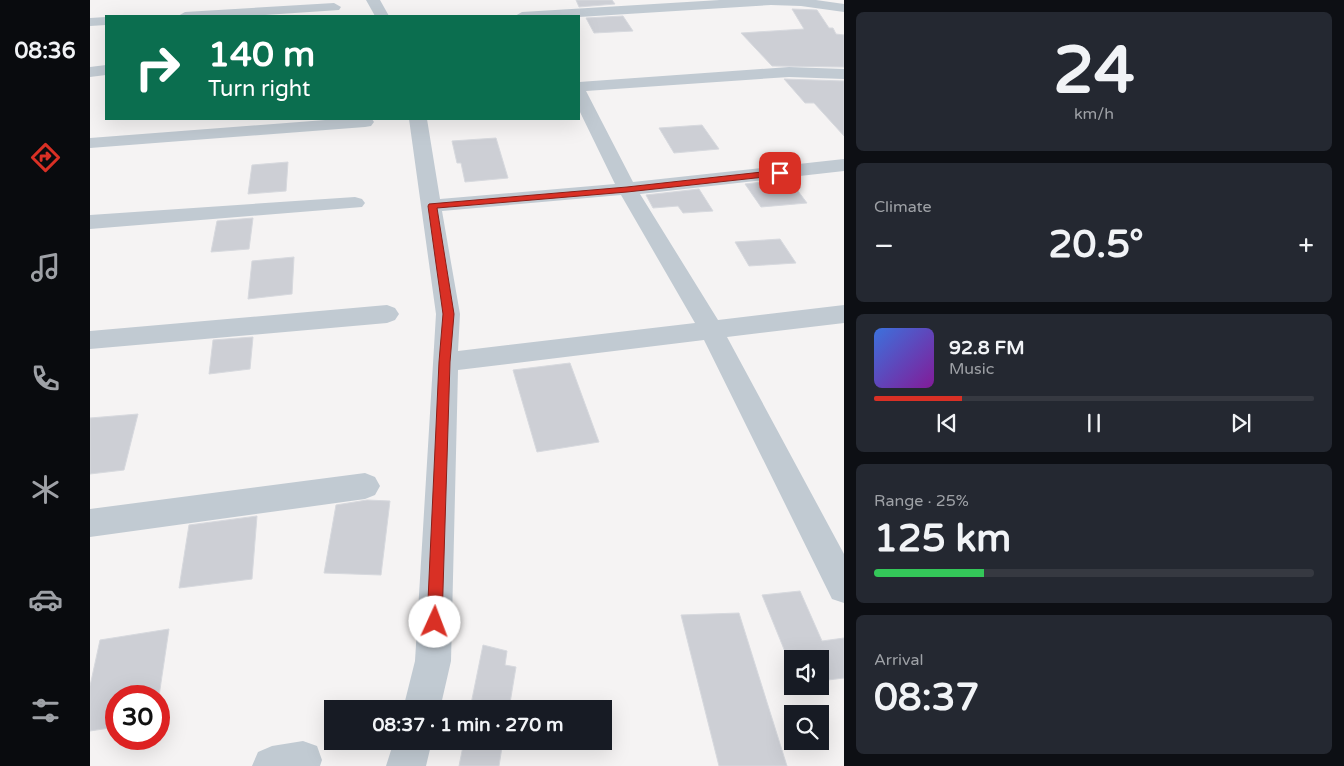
<!DOCTYPE html>
<html lang="en">
<head>
<meta charset="utf-8">
<style>
  :root { --surface:#171b24; --page:#242831; --text:#f1f3f6; --muted:#9ea1a6; --line:#363941; --accent:#d93025 }
  body { margin:0; font-family:"Varela Round",sans-serif; background:var(--page); color:var(--text); height:100vh; display:flex; flex-direction:column; font-size:19px; white-space:nowrap }
  * { box-sizing:border-box; margin:0 }
  p { font-size:16px; color:var(--muted) }
  .icon { flex:none; width:28px; height:28px; fill:none; stroke:currentColor; stroke-width:2; stroke-linecap:round; stroke-linejoin:round }
  .map { position:relative; flex:1; overflow:hidden }
  .sheet { display:flex; flex-direction:column; gap:12px; padding:12px; background:#0d0f14; width:500px }
  .sheet>* { flex:none }
  .top-card { position:absolute; left:15px; top:15px; width:475px; height:105px; border-radius:0px; box-shadow:0 5px 20px #0002; background:#0b6e4f; color:#fff; overflow:hidden }
  .controls { position:absolute; left:694px; top:650px; display:grid; gap:10px }
  .controls a { display:grid; place-items:center; width:45px; height:45px; border-radius:0px; background:var(--surface); box-shadow:0 5px 20px #0002; font-size:25px }
  .speed { position:absolute; left:15px; top:685px; display:flex; gap:10px; font-size:25px; font-weight:700; text-align:center }
  .speed>* { display:grid; place-content:center; width:65px; height:65px; border-radius:50%; background:var(--surface); box-shadow:0 5px 20px #0002; line-height:1 }
  .speed .limit { border:8px solid #d22; background:#fff; color:#111 }
  .pin { position:absolute; display:grid; place-items:center; width:42px; height:42px; color:#fff; margin:-21px; border-radius:10px; box-shadow:0 2px 8px #0006 }
  .me { position:absolute; width:55px; margin:-28px; rotate:2deg; stroke-linejoin:round; filter:drop-shadow(0 0 4px #0008) }
  .turn { display:flex; align-items:center; gap:18px; height:105px; padding:0 20px; font-size:22px }
  .turn .icon { width:65px; height:65px; stroke-width:2.5 }
  .turn b { display:block; font-size:35px; line-height:42px }
  .big { font-size:38px; font-weight:700; line-height:1.1 }
  .sheet .widget { flex:1; display:flex; flex-direction:column; justify-content:center; gap:8px; min-width:0; padding:0 18px; border-radius:8px; background:var(--page) }
  .sheet .dial { align-items:center; gap:0 }
  .dial b { font-size:65px; line-height:1 }
  .song { display:flex; align-items:center; gap:15px }
  .cover { width:60px; height:60px; border-radius:8px; background:linear-gradient(135deg,hsl(220 70% 55%),hsl(290 70% 35%)) }
  .played { height:5px; border-radius:2px; background:linear-gradient(90deg,var(--accent) 20%,var(--line) 20%) }
  .keys { display:flex; justify-content:space-around; direction:ltr }
  .heat { display:flex; justify-content:space-between; align-items:center; font-size:28px; direction:ltr }
  .charge { height:8px; border-radius:4px; background:linear-gradient(90deg,#34c759 25%,var(--line) 0) }
  .trip { position:absolute; left:234px; top:700px; width:288px; height:50px; border-radius:0px; background:var(--surface); box-shadow:0 5px 20px #0002; font-weight:700; line-height:50px; text-align:center }
  main { display:flex; flex:1; min-height:0 }
  .menu { display:flex; flex-direction:column; width:90px; justify-content:space-around; align-items:center; background:#090b0e; color:var(--muted) }
  .menu .icon { width:35px; height:35px }
  .menu .active { color:var(--accent) }
  .menu b { font-size:22px; color:var(--text) }
  .map>svg:first-child { display:block }
</style>
</head>
<body>
<main>
<nav class="menu">
<b>08:36</b>
<svg class="icon active" aria-label="directions" viewBox="0 0 24 24"><path d="M12 3l9 9-9 9-9-9zM9 14v-3h6M13 9l2 2-2 2"/></svg>
<svg class="icon" aria-label="music" viewBox="0 0 24 24"><path d="M9 18V5l10-2v13"/><circle cx="6" cy="18" r="3"/><circle cx="16" cy="16" r="3"/></svg>
<svg class="icon" aria-label="phone" viewBox="0 0 24 24"><path d="M5 4h4l2 5-3 2q2 4 5 5l2-3 5 2v4C11 20 4 13 5 4z"/></svg>
<svg class="icon" aria-label="climate" viewBox="0 0 24 24"><path d="M12 3v18M4 7l16 10M4 17L20 7"/></svg>
<svg class="icon" aria-label="car" viewBox="0 0 24 24"><path d="M5 17H2v-5l4-1 3-4h7l3 4 3 1v5h-3M9 17h6M6 11h13"/><circle cx="7" cy="17" r="2"/><circle cx="17" cy="17" r="2"/></svg>
<svg class="icon" aria-label="filters" viewBox="0 0 24 24"><path d="M4 7h16M4 17h16"/><circle cx="9" cy="7" r="2"/><circle cx="15" cy="17" r="2"/></svg>
</nav>
<div class="map">
<svg width="754" height="766" viewBox="0 0 754 766">
  <rect width="100%" height="100%" fill="#f5f3f3"/>
  <path fill="#cdcfd5" stroke="#d7d9de" d="M486 0H522L525 4 489 7Z
    M702 9 727 10 739 28H743L746 34 754 35V67L682 66 651 33 714 29Z
    M533 16 543 31 504 33 496 18Z
    M694 79 754 81V136L724 103H715Z
    M612 125 629 149 584 153 569 128Z
    M406 138 418 178 375 182 371 163H367L362 141Z
    M198 162 196 191 158 194 162 165Z
    M699 179 717 203 671 207 655 184Z
    M609 189 623 211 593 213 588 206 563 208 556 195Z
    M163 218 159 249 121 252 127 221Z
    M690 239 706 263 659 266 645 242Z
    M204 257 202 294 158 299 162 261Z
    M163 337 160 369 119 374 123 340Z
    M480 363 509 442 447 452 423 370Z
    M48 414 34 470 0 474V418Z
    M277 500 300 501 291 575 234 573 246 505Z
    M167 516 162 579 89 588 99 525Z
    M710 591 732 641 754 638V678L730 681V659H702V669L672 595Z
    M649 613 697 766H629L591 615Z
    M79 629 69 696H26V727L0 731V686L10 640Z
    M393 645 417 651 415 665 426 667 419 709H380Z
    M374 741H413L409 766H369Z"/>
  <g fill="none" stroke-linecap="round" stroke-linejoin="round">
    <path fill="#c1cad2" fill-rule="evenodd" d="M276 0H290L299 16H285Z
      M630 0H726L754 4V12L711 6 681 5 489 17 425 16 432 12Z
      M244 3 251 7 249 10 160 16H88L95 12Z
      M16 17V25L0 26V18Z
      M16 65V75L0 77V67Z
      M699 67 754 69V79L699 77 496 91 543 182 754 159V171L550 194 628 320 754 305V323L637 337 754 554V603L742 599 614 340 368 370 361 661 350 709H313L325 661 346 314 319 119H337L350 199 525 184 489 110V82ZM531 195 605 323 368 351 370 314 352 211Z
      M248 119H282L284 122 281 126 275 127 0 148V138Z
      M265 197 272 199 275 203 272 207 0 229V215Z
      M297 305 305 308 309 314 305 320 297 323 0 349V331Z
      M275 473 285 477 290 486 285 495 275 499 0 537V509Z
      M213 741 227 746 232 760 230 766H162L168 752 182 746Z
      M304 741H342L336 766H296Z"/>
  </g>
  <path fill="#d93025" stroke="#8d1f18" d="M690 170 693 171V175L537 192 347 208 364 314 360 362 352 622 350 627 345 629 339 627 337 622 349 362 353 314 338 206 339 204 537 187Z"/>
</svg>
<div class="controls">
<a><svg class="icon" aria-label="sound" viewBox="0 0 24 24"><path d="M4 9h4l5-4v14l-5-4H4zM17 9q2 3 0 6"/></svg></a>
<a><svg class="icon" aria-label="search" viewBox="0 0 24 24"><circle cx="10" cy="10" r="6"/><path d="M15 15l6 6"/></svg></a>
</div>
<div class="speed"><div class="limit">30</div></div>
<div class="pin" style="left:690px;top:173px;background:#d93025"><svg class="icon" aria-label="arrive" viewBox="0 0 24 24"><path d="M6 21V4h12l-3 4 3 4H6"/></svg></div>
<svg class="me" style="left:345px;top:622px" viewBox="-20 -20 40 40"><circle r="19" fill="#fff"/><path d="M0-13L10 11 0 6-10 11z" fill="#d93025"/></svg>
<div class="trip">08:37 · 1 min · 270 m</div>
<div class="top-card">
<div class="turn"><svg class="icon" aria-label="right" viewBox="0 0 24 24"><path d="M7 20v-9h11M14 6l5 5-5 5"/></svg><div><b>140 m</b>Turn right</div></div>
</div>
</div>
<section class="sheet">
<div class="widget dial"><b>24</b><p>km/h</p></div>
<div class="widget"><p>Climate</p>
<div class="heat"><a>−</a><b class="big">20.5°</b><a>+</a></div>
</div>
<div class="widget">
<div class="song"><i class="cover"></i><div><b>92.8 FM</b><p>Music</p></div></div>
<div class="played"></div>
<div class="keys"><svg class="icon" aria-label="previous" viewBox="0 0 24 24"><path d="M18 5L8 12l10 7zM5 5v14"/></svg><svg class="icon" aria-label="pause" viewBox="0 0 24 24"><path d="M8 5v14M16 5v14"/></svg><svg class="icon" aria-label="next" viewBox="0 0 24 24"><path d="M6 5l10 7-10 7zM19 5v14"/></svg></div>
</div>
<div class="widget"><p>Range · 25%</p><b class="big">125 km</b><div class="charge"></div></div>
<div class="widget"><p>Arrival</p><b class="big">08:37</b></div>
</section>
</main>
</body>
</html>
